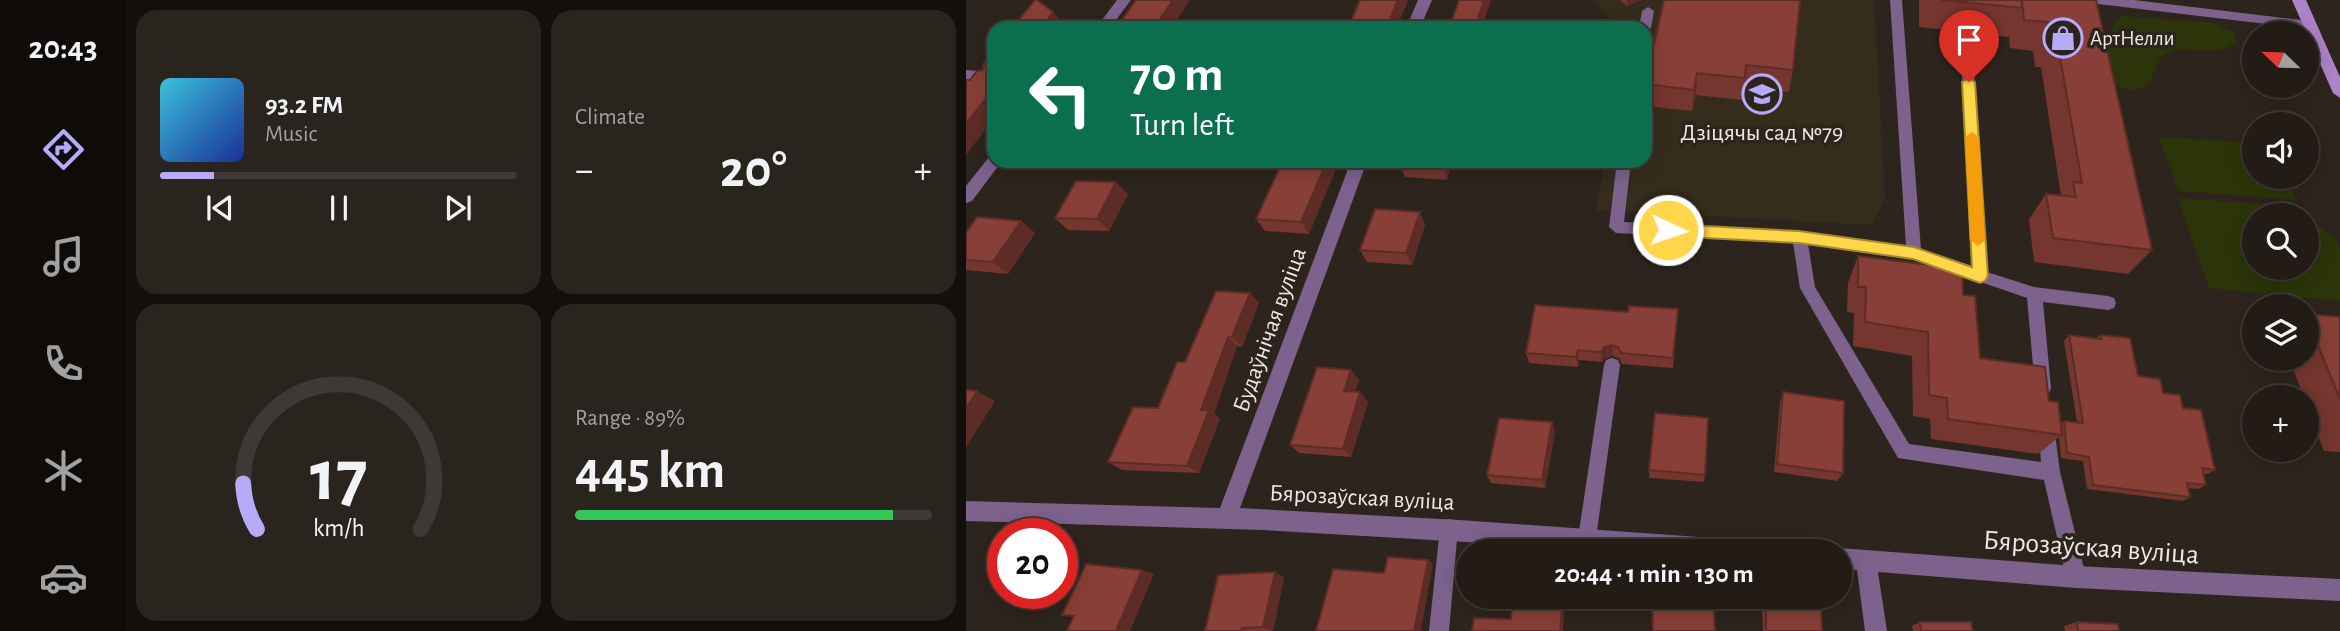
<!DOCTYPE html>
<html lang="en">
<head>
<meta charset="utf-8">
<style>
  :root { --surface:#221b16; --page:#2a241f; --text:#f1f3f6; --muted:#a2a1a1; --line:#3f3935; --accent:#b6abf8 }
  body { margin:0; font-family:"Alegreya Sans",sans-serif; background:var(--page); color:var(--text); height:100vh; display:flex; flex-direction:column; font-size:26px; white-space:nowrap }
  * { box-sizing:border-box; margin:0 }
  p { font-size:23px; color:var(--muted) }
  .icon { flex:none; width:38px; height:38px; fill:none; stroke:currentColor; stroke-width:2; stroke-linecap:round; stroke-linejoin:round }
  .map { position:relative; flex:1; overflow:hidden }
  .details { display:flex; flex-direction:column; gap:10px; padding:10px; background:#130f0c; width:840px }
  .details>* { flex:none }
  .hud { position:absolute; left:21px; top:21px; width:665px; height:147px; border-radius:21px; box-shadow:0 4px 18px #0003,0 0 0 2px var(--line); background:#0b6e4f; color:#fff; overflow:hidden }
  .needle { width:46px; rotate:293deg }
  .fabs { position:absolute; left:1276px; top:21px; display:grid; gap:14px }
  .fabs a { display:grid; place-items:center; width:77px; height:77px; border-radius:50%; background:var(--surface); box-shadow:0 4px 18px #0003,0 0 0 2px var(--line); font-size:35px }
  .speed { position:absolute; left:21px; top:518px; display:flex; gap:14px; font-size:35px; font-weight:700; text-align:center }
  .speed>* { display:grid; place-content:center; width:91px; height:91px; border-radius:50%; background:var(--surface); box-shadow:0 4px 18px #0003,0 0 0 2px var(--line); line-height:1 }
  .speed .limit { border:10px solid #d22; background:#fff; color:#111 }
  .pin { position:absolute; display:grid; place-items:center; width:60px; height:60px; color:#fff; margin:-72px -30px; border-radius:50% 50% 50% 0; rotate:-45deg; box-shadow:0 0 7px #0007 }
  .pin .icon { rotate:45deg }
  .me { position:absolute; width:77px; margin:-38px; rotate:93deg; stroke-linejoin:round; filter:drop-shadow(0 0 5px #0008) }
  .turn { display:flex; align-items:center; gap:24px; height:147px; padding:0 28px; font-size:32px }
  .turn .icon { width:91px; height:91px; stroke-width:2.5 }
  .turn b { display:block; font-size:49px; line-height:60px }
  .big { font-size:52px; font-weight:700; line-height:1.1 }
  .details .tile { flex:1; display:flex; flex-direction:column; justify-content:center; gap:10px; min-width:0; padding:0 24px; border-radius:21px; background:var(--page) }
  .details .dial { align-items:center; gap:0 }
  .dial svg { height:182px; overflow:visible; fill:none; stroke:var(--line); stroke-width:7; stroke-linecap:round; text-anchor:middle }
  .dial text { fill:var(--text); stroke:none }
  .song { display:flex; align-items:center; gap:21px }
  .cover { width:84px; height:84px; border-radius:10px; background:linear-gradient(135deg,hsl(190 70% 55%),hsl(230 70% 35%)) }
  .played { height:7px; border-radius:4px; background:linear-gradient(90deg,var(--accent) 15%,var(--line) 15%) }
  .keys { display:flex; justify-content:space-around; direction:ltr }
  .heat { display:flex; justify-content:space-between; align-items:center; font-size:38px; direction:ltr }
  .charge { height:10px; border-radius:5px; background:linear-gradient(90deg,#34c759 89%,var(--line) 0) }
  .details .tiles { flex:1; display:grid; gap:10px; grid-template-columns:repeat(2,1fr) }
  .trip { position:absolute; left:490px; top:539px; width:396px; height:70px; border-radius:35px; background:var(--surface); box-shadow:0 4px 18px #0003,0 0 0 2px var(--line); font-weight:700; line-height:70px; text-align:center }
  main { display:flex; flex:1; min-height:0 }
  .tab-bar { display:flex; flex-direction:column; width:126px; justify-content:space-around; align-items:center; background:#0e0b09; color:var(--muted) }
  .tab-bar .icon { width:49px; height:49px }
  .tab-bar .selected { color:var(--accent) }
  .tab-bar b { font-size:32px; color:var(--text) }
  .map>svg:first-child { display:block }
</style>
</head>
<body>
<main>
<nav class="tab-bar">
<b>20:43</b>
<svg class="icon selected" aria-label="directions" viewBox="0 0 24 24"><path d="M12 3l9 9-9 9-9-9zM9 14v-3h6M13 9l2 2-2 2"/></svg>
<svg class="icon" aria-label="music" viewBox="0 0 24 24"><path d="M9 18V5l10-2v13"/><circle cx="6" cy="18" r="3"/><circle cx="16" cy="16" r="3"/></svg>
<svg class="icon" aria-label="phone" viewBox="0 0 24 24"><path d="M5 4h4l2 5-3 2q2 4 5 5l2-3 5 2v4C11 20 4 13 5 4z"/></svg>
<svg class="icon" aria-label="climate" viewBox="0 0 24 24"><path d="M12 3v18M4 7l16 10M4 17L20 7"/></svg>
<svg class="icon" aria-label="car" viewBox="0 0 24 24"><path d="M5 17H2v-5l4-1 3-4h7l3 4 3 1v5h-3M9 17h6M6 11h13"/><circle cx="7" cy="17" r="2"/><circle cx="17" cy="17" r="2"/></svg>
</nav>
<section class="details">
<div class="tiles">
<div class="tile">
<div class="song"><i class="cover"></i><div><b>93.2 FM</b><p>Music</p></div></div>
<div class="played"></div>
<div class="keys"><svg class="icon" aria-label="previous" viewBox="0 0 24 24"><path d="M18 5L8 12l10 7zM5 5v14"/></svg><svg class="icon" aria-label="pause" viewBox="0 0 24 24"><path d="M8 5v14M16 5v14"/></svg><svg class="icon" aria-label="next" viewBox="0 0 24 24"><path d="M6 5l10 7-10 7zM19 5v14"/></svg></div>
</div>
<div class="tile"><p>Climate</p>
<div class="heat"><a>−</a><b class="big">20°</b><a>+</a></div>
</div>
<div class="tile dial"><svg viewBox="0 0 100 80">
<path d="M14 69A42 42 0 1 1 86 69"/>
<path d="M14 69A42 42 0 0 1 8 49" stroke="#b6abf8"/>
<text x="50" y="56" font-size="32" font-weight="700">17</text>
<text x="50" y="72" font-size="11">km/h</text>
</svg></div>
<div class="tile"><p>Range · 89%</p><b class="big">445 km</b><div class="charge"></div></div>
</div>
</section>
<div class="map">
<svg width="1374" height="631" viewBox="0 0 1374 631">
  <rect width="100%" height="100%" fill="#2d241d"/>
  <path fill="#362c1c" d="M627 0H908L919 200 906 225 630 210 638 161H679V28H651Z"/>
  <path fill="#2b3509" d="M1154 16 1242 22 1268 32 1271 45 1252 50 1207 49 1194 59 1181 87 1163 90 1141 81 1142 35Z
    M1193 137 1288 143V177H1320L1330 200 1212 191Z
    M1212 198 1324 206 1337 215H1288V268H1340L1341 218 1369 237 1374 249V301L1243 288Z"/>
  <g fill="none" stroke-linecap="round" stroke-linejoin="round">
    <path fill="#7c628d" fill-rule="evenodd" d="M924 0H936L955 249 1006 266 995 54 1001 50 1007 54 1021 272 1068 287 1142 296 1148 298 1150 303 1148 308 1142 310 1077 302 1085 388 1083 393 1077 396 1071 393 1069 388 1061 298 948 259 842 244 849 287 943 444 1075 462 1072 424 1075 418 1081 416 1087 418 1094 472 1120 577 1117 584 1110 587 1103 584 1100 577 1078 480 932 458 834 288 827 243 650 233 643 227 651 161H665L658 222 833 231 940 246Z
      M682 7 688 11 685 28 679 32V28H673L676 11Z
      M646 358 652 360 654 365 630 538 628 545 621 547 614 545 612 538 638 365 640 360Z
      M483 519 490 521 492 528 483 631H463L474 528 476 521Z"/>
    <path fill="#7c628d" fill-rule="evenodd" d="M151 0H165L144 28H130Z
      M452 0H466L454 28H440Z
      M1125 0H1168L1344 21 1351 25 1344 29 1132 4Z
      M0 70 28 72V82L0 80Z
      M28 155V161H36L6 201 0 203V186L23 157Z
      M385 161H401L274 508 493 520 789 541 796 544 799 551H656L296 530 0 521V501L254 508Z
      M873 548 1110 566 1374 579V601L1110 588 912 572 921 631H899L891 570 873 568V551H865Z"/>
    <path fill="#ad82c7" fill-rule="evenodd" d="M1326 0H1340L1374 77V98L1367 93Z"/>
  </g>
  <path fill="#74362f" d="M442 0 430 28H382Z
    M654 0H675L661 6Z
    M698 0 827 70 823 92 778 87 776 100 730 95 726 111 679 106V84Z
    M953 0H1130L1186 250 1162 274 1068 262 1063 219 1080 194 1095 196 1075 67H1069L1067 51 1044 48 1043 36 1042 37 953 27Z
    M317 161H373L343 234 299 231 290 219Z
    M435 161H486L481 180 439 177 434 165Z
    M162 194 143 231 102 230 89 218Z
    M55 221 69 233 42 274 0 270V233Z
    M459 225 446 265 401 262 394 250Z
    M892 256 997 295 1014 358 1083 401 1095 423 1098 421 1111 422 1098 341 1103 335 1130 338 1135 335 1172 376 1217 408 1249 470 1241 474 1237 473 1240 485 1233 489 1222 488 1224 497 1217 501 1121 489 1117 461 1095 458 1093 437 1072 454 965 439 964 419 947 416 946 356 887 346 888 313 881 312 882 283Z
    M284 293 293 303 276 347 271 346 248 414 254 419 233 473 156 470 142 462 192 408 219 362Z
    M712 309 707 368 656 364 653 358 647 356 639 358 636 362 613 360 612 367 563 363 560 353 662 312Z
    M1340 314 1374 317V452L1358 451 1340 405V397H1338L1323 359H1340Z
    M385 370 393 380 389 392H394L402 402 385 457 333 453 324 445Z
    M817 392 877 473 871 481 808 472 814 402Z
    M589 431 579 488 525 483 521 475Z
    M683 470 739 475 738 482 683 478Z
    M318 577 307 631H239Z
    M800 602 856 631H797L796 607Z
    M954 622 1007 631H947L946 626Z
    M1111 622 1153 631H1099L1098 626Z"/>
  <path fill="#5e2c26" d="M207 0H224L206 28H188Z
    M432 0H442L430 28H425L423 21Z
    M518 0H525L516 28H509Z
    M661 0H675L661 6Z
    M87 12 98 26V28H84L82 19Z
    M417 20 420 28H414Z
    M731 73 730 95 726 111 728 90Z
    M28 88V118L0 155V124Z
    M361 161H373L343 234 335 222Z
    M479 161H486L481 180 477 168Z
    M150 182 162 194 143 231 131 219Z
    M454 212 459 225 446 265 440 253Z
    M55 221 69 233 42 274 27 262Z
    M284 293 293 303 276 347 266 337Z
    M262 337 271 346 248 414 254 419 233 473 221 466 235 410Z
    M646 345 647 356 639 358 636 362 635 352 638 347Z
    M612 350 613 360 612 367 610 357Z
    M385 370 393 380 386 400 378 391Z
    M11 391 29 401 0 448V409Z
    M394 392 402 402 385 457 377 449Z
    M586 422 589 431 579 488 576 480Z
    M462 560 467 564 455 631H448Z
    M176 570 188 574 164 631H150Z
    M309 572 318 577 307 631 297 627Z
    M596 608 598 612 597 631H594Z"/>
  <path fill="#873f37" stroke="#5e2c26" stroke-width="2" d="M69 0H71L87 12 82 19H91L84 28H46Z
    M170 0H207L188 28H150Z
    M394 0H432L423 21 417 20 414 28H382Z
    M493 0H518L509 28H471L472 25 484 26Z
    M698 0H834L827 70 780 65 779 78 731 73 728 90 679 84Z
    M975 0H1055L1056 8Z
    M1056 0H1130L1186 250 1087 238 1080 194 1110 197 1107 182 1116 183 1091 39H1085L1082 22 1058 20Z
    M28 50V88L0 124V80H4L11 71 17 70 18 63Z
    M317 161H361L335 222 290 219Z
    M435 161H479L477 168 434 165Z
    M110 181 150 182 131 219 89 218Z
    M409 209 454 212 440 253 394 250Z
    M11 217 55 221 27 262 0 260V233Z
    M892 256 996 269 997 295 1009 296 1014 358 1079 367 1083 401 1092 402 1096 435 982 419 981 398 963 395 962 332 899 322 900 287H892Z
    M250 291 284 293 266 337H262L235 410H243L221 466 142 462 167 407 192 408 211 362H219Z
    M569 305 662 312 663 306 712 309 707 358 655 353 652 347 646 345 638 347 635 352 612 350 610 357 560 353Z
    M1340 314 1374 317V399L1340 316Z
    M1103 335 1135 339V335L1164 338 1172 376 1194 379 1197 393 1214 395 1217 408 1235 410 1249 470 1236 468 1240 485 1221 483 1224 497 1127 485 1123 457 1101 453 1098 421 1117 423Z
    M351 367 385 370 378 391 394 392 377 449 324 445Z
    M0 390 11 391 0 409Z
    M817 392 878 401 877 473 811 464Z
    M689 413 742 418 739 475 683 470Z
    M533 418 586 422 576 480 521 475Z
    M422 557 462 560 448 631H350L367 569 418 573Z
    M120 564 176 570 150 631H101L108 616 96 615Z
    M309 572 297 627 276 628 275 631H239L252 575Z
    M686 597H747L749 631H687Z
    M800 602 855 605 856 631H800Z
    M546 607 596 608 594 631H506L508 618 545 619Z
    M954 622H1005L1007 631H955Z
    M1111 622 1152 624 1153 631H1112Z"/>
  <path fill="#ffd54a" stroke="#a68a30" stroke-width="2" d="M1003 78 1009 82 1022 276 1019 281 1014 283 947 259 833 243 702 236 695 230 702 224 833 231 948 247 1006 267 996 82Z"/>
  <path fill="#f59e0b" d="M1006 132 1013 137 1019 240 1012 246 1004 240 999 137Z"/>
  <defs>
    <g id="shop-ring" transform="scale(2.0125)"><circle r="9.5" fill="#2d241d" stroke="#b6abf8" stroke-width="1.5"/><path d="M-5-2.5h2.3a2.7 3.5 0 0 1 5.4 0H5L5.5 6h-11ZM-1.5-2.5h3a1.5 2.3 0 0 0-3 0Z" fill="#b6abf8"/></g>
    <g id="school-ring" transform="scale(2.0125)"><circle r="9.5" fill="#2d241d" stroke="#b6abf8" stroke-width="1.5"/><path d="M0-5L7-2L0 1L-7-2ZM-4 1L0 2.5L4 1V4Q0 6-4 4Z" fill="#b6abf8"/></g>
  </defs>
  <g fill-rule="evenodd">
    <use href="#shop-ring" x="1097" y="38"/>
    <use href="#school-ring" x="796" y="94"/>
  </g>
  <g text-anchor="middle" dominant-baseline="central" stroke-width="7" stroke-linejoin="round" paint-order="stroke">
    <g font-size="21" fill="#eee8e3" stroke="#2d241d" text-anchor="start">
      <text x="1124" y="38">АртНелли</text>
    </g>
    <g font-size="24" fill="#eee8e3" stroke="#2d241d">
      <text x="796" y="133">Дзіцячы сад №79</text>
    </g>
    <g font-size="24" fill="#eee8e3" stroke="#2d241d">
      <text transform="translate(304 330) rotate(-70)">Будаўнічая вуліца</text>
      <text transform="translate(396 498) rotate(3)">Бярозаўская вуліца</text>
    </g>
    <g font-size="28" fill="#eee8e3" stroke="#2d241d">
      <text transform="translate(1125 548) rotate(4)">Бярозаўская вуліца</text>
    </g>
  </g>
</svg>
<div class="fabs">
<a><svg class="needle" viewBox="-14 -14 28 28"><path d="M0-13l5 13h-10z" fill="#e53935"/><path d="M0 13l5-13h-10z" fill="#a2a1a1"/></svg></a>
<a><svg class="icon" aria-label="sound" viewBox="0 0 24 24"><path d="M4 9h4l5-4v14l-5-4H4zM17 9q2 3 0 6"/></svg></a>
<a><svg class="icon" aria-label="search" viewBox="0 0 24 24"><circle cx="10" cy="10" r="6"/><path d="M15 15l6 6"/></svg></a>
<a><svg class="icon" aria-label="layers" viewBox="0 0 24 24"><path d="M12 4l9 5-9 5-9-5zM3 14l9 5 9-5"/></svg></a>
<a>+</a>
</div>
<div class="speed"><div class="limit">20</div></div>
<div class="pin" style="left:1003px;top:82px;background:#d93025"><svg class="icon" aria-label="arrive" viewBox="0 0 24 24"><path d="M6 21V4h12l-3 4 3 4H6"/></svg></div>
<svg class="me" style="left:702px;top:230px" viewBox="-20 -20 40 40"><circle r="17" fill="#ffd54a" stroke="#fff" stroke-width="3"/><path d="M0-11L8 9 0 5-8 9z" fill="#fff"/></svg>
<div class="trip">20:44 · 1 min · 130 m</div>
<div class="hud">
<div class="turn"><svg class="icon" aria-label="left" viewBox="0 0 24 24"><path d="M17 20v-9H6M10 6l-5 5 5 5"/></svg><div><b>70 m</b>Turn left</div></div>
</div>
</div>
</main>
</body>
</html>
